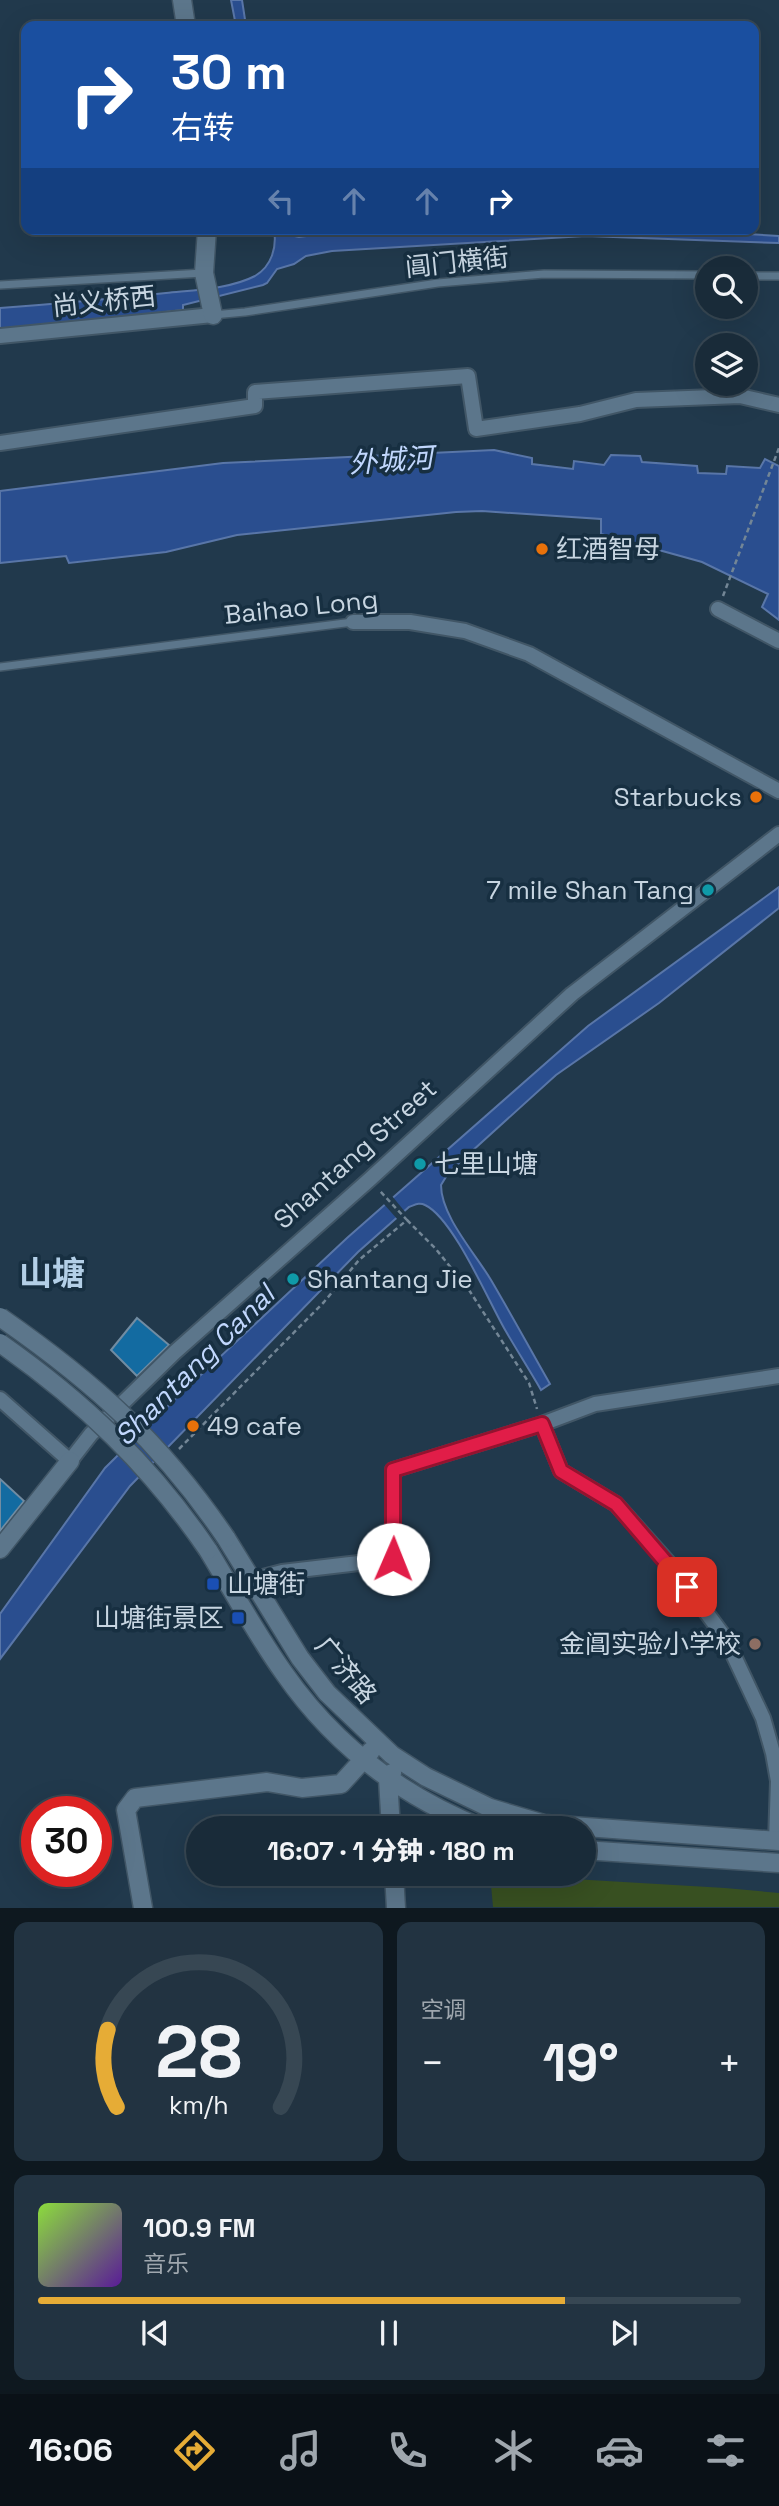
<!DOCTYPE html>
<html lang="zh">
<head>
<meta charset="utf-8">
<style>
  :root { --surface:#192b39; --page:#223341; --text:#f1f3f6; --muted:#9fa7ae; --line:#374753; --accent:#e6ac36 }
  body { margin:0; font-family:"Space Grotesk","Noto Sans SC",sans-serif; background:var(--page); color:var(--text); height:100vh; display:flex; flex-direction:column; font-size:26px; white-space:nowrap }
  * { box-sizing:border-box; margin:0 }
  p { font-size:23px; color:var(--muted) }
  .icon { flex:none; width:38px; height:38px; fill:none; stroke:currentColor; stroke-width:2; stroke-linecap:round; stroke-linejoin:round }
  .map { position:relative; height:1908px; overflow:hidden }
  .sheet { display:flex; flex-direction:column; gap:14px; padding:14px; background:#0e181f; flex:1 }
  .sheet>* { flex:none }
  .hud { position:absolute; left:21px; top:21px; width:738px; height:214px; border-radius:14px; box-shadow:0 7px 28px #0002,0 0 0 2px var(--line); background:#1a4fa0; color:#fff; overflow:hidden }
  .controls { position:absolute; left:695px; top:256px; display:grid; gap:14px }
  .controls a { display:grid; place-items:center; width:63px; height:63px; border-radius:50%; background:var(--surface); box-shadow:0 7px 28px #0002,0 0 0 2px var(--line); font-size:35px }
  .speed { position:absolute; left:21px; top:1796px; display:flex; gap:14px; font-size:35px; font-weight:700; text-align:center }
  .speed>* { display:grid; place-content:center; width:91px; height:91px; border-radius:50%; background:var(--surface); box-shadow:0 7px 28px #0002,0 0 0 2px var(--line); line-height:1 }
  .speed .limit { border:10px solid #d22; background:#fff; color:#111 }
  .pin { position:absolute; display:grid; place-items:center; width:60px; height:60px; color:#fff; margin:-30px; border-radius:14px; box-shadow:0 4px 10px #0006 }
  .me { position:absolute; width:77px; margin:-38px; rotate:1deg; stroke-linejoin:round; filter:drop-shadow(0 0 5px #0008) }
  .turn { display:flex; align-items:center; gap:24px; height:147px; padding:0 35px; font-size:32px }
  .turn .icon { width:91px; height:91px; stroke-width:2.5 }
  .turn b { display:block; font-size:49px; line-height:60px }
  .lanes { display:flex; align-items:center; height:66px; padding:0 35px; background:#0003; justify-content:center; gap:35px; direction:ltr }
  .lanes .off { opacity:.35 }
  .big { font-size:52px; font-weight:800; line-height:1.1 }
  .sheet .tile { flex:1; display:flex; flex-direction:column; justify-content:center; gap:10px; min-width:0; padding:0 24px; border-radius:14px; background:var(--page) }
  .sheet .dial { align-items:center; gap:0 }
  .dial svg { height:182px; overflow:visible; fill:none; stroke:var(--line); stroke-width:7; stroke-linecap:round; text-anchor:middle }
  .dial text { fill:var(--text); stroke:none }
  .song { display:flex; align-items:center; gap:21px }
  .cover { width:84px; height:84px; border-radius:10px; background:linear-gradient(135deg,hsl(90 70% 55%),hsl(270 70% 35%)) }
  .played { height:7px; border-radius:4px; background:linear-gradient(90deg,var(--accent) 75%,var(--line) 75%) }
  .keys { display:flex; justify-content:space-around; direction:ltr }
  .heat { display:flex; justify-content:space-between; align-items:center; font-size:38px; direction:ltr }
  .sheet .tiles { flex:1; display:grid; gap:14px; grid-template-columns:1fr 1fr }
  .tile:last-child { grid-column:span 2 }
  .trip { position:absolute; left:186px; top:1816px; width:410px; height:70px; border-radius:35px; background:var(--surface); box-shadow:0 7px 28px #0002,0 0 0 2px var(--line); font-weight:800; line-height:70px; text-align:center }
  .tab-bar { display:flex; height:112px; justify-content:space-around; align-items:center; background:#0a1117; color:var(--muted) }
  .tab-bar .icon { width:49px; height:49px }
  .tab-bar .on { color:var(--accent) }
  .tab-bar b { font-size:32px; color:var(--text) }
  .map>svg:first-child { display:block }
</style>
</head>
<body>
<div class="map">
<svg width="779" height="1908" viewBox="0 0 779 1908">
  <rect width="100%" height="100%" fill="#21394c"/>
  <path fill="#385021" d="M490 1874H535L556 1878 725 1888 779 1893V1907H493Z"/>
  <path fill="#2a4e8f" stroke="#5976a8" stroke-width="2" d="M231 0H242L246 26H236Z
    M274 229H285L290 235 299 237 329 233 452 229H664L779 236V243L586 236 332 251 306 256 294 264 277 269 267 283 263 285 183 305V310L0 331V308C55 304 110 299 166 293 194 290 230 289 255 276 272 266 277 247 274 229Z
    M494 450 532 458V464L573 469 574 461 604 465 611 455 640 456 642 462 697 466 698 473 726 474 727 466 760 468 765 459 779 466V620L762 607 768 594 702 562 601 534V519L482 511 456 512 237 535 166 552 69 563 66 556 0 563V491L223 463Z
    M779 887V908L659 1003 556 1075 449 1172 441 1185C441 1216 475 1253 491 1280 511 1314 530 1349 550 1384L541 1390C529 1369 516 1349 504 1328 488 1300 453 1218 425 1205 419 1202 415 1205 409 1207L358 1252 130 1486 0 1659V1614L105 1468 173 1401 347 1238 588 1026Z"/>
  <path fill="#21394c" d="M392 1196 406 1213 398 1220 383 1203Z"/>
  <path fill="#136ba1" stroke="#718ca2" stroke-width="2" d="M137 1318 169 1345 137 1376 111 1350Z
    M0 1479 24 1501 0 1531Z"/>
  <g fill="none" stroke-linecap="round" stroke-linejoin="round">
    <g stroke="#415666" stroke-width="10">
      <path id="lane" d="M746 276H779
        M0 285 203 273
        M213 315 245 312 438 283 544 274 707 275
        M0 667 353 622"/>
    </g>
    <g stroke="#415666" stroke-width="18">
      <path id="street" d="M0 336 213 315
        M0 443 255 406V392L468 376 476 429 580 414 636 400 740 396 779 405
        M718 609 779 641
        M353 622H410L465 631 529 654 779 791
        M0 1399 70 1461 91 1434 175 1352 369 1180 572 994 779 834
        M542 1424 561 1471 616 1504 674 1569 726 1639 763 1718 773 1753 778 1781 776 1841
        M251 1580 282 1572 393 1559V1470L542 1424 595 1404 779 1376"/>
    </g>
    <g stroke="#415666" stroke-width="21">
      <path id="secondary" d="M182 0 186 26
        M207 229 204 273 213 315
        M226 1538 300 1658 327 1693 392 1755 426 1777 490 1808 544 1824 779 1841
        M0 1549 70 1461
        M208 1550C233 1591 256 1634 284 1673 334 1745 403 1797 484 1829
        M391 1829 388 1779 392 1773
        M583 1850 779 1863
        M394 1874 396 1908
        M143 1908 126 1810 135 1798 267 1782 302 1788 341 1784 371 1751"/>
    </g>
    <path stroke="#738696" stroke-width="2.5" stroke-dasharray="5 3.5" stroke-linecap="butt" d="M723 596 779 448
      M407 1220 435 1248 469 1290 529 1383 537 1409
      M179 1449 324 1302 359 1260 407 1220 379 1190"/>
    <use href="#lane" stroke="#5c768b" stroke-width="7"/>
    <use href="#street" stroke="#5c768b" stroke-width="14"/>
    <use href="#secondary" stroke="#5c768b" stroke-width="18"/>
    <g stroke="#415666" stroke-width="21" stroke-linecap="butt">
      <path id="secondary-bridge" d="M0 1317C95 1383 161 1442 226 1538
        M0 1343C84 1402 150 1465 208 1550"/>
    </g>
    <use href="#secondary-bridge" stroke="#5c768b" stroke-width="18"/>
  </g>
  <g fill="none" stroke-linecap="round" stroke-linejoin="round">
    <g stroke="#92132f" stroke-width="18">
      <path id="route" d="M393 1559V1470L542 1424 561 1471 616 1504 687 1587"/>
    </g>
    <use href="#route" stroke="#e11d48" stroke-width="12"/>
  </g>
  <g fill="#e8710a" stroke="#172f41" stroke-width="2.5">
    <circle cx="542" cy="549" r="7"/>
    <circle cx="756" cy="797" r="7"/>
    <circle cx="193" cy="1426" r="7"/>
  </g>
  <g fill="#0f9aa8" stroke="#172f41" stroke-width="2.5">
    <circle cx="708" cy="890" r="7"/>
    <circle cx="420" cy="1164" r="7"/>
    <circle cx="293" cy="1279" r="7"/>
  </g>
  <g fill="#1a4fb4" stroke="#172f41" stroke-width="2.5">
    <rect x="206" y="1577" width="14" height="14" rx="3.5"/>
    <rect x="231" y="1611" width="14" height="14" rx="3.5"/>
  </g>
  <circle fill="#8d6e63" stroke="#172f41" stroke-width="2.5" cx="755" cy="1644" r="7"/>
  <g text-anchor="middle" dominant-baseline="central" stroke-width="7" stroke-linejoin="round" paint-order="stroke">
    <g font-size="26" fill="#c7d5e1" stroke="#172f41">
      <text transform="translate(457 262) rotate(-6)">阊门横街</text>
      <text transform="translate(104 301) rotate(-6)">尚义桥西</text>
      <text transform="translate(301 607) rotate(-6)">Baihao Long</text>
      <text transform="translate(355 1154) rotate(-42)">Shantang Street</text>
      <text transform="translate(346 1670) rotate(50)">广济路</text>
    </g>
    <g font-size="26" fill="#c7d5e1" stroke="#172f41" text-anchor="start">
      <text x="556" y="549">红酒智母</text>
      <text x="742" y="797" text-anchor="end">Starbucks</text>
      <text x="694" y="890" text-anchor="end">7 mile Shan Tang</text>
      <text x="434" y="1164">七里山塘</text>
      <text x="307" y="1279">Shantang Jie</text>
      <text x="207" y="1426">49 cafe</text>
      <text x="227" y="1584">山塘街</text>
      <text x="224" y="1618" text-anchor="end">山塘街景区</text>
      <text x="741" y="1644" text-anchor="end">金阊实验小学校</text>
    </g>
    <g font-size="28" font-style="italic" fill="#c1d7fd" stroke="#172f41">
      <text transform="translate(391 460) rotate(-4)">外城河</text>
      <text transform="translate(194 1365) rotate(-45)">Shantang Canal</text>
    </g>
    <g font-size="33" font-weight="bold" fill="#b3cfe7" stroke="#172f41">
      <text x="52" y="1274">山塘</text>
    </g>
  </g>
</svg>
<div class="controls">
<a><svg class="icon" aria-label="search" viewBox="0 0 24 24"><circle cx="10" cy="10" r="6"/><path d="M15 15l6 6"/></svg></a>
<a><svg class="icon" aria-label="layers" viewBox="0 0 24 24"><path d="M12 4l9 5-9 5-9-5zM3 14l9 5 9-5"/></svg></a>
</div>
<div class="speed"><div class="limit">30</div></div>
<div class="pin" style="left:687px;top:1587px;background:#d93025"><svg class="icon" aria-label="arrive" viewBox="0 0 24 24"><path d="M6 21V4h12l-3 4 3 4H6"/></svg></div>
<svg class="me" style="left:393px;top:1559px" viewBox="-20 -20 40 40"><circle r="19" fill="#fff"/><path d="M0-13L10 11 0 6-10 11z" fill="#e11d48"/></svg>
<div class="trip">16:07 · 1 分钟 · 180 m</div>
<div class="hud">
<div class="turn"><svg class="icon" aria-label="right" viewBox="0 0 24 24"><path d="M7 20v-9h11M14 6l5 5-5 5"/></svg><div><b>30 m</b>右转</div></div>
<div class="lanes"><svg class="icon off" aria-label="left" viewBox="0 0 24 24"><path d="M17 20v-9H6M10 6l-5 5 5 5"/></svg><svg class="icon off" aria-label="ahead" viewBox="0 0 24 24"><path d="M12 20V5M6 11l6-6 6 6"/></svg><svg class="icon off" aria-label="ahead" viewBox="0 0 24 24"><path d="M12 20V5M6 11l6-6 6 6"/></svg><svg class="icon" aria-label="right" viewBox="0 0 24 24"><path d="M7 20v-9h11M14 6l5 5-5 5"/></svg></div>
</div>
</div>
<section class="sheet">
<div class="tiles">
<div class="tile dial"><svg viewBox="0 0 100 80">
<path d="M14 69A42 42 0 1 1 86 69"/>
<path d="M14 69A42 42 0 0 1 10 35" stroke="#e6ac36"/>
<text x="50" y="56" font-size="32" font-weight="700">28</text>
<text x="50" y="72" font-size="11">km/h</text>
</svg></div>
<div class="tile"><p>空调</p>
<div class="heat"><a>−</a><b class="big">19°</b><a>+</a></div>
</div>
<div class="tile">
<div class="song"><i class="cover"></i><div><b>100.9 FM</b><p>音乐</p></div></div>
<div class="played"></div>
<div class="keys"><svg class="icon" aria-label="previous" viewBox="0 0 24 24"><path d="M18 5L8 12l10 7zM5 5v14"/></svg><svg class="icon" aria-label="pause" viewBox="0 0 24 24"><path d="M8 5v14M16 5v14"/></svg><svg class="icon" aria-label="next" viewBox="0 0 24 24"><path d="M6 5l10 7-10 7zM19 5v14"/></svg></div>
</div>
</div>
</section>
<nav class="tab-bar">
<b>16:06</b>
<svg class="icon on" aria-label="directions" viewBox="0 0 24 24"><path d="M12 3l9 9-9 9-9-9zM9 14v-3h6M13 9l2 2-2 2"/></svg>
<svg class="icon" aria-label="music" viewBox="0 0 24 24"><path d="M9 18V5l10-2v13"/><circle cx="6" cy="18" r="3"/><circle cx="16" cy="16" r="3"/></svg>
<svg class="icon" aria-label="phone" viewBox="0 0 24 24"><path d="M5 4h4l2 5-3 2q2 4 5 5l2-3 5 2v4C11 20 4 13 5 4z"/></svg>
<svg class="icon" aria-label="climate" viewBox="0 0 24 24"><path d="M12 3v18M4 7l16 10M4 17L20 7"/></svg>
<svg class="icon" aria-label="car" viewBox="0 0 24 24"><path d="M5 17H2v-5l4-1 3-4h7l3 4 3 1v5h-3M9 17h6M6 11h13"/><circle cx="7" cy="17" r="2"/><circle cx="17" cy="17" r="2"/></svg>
<svg class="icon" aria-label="filters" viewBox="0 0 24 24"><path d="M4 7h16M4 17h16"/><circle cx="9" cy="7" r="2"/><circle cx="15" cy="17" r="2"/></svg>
</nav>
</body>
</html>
